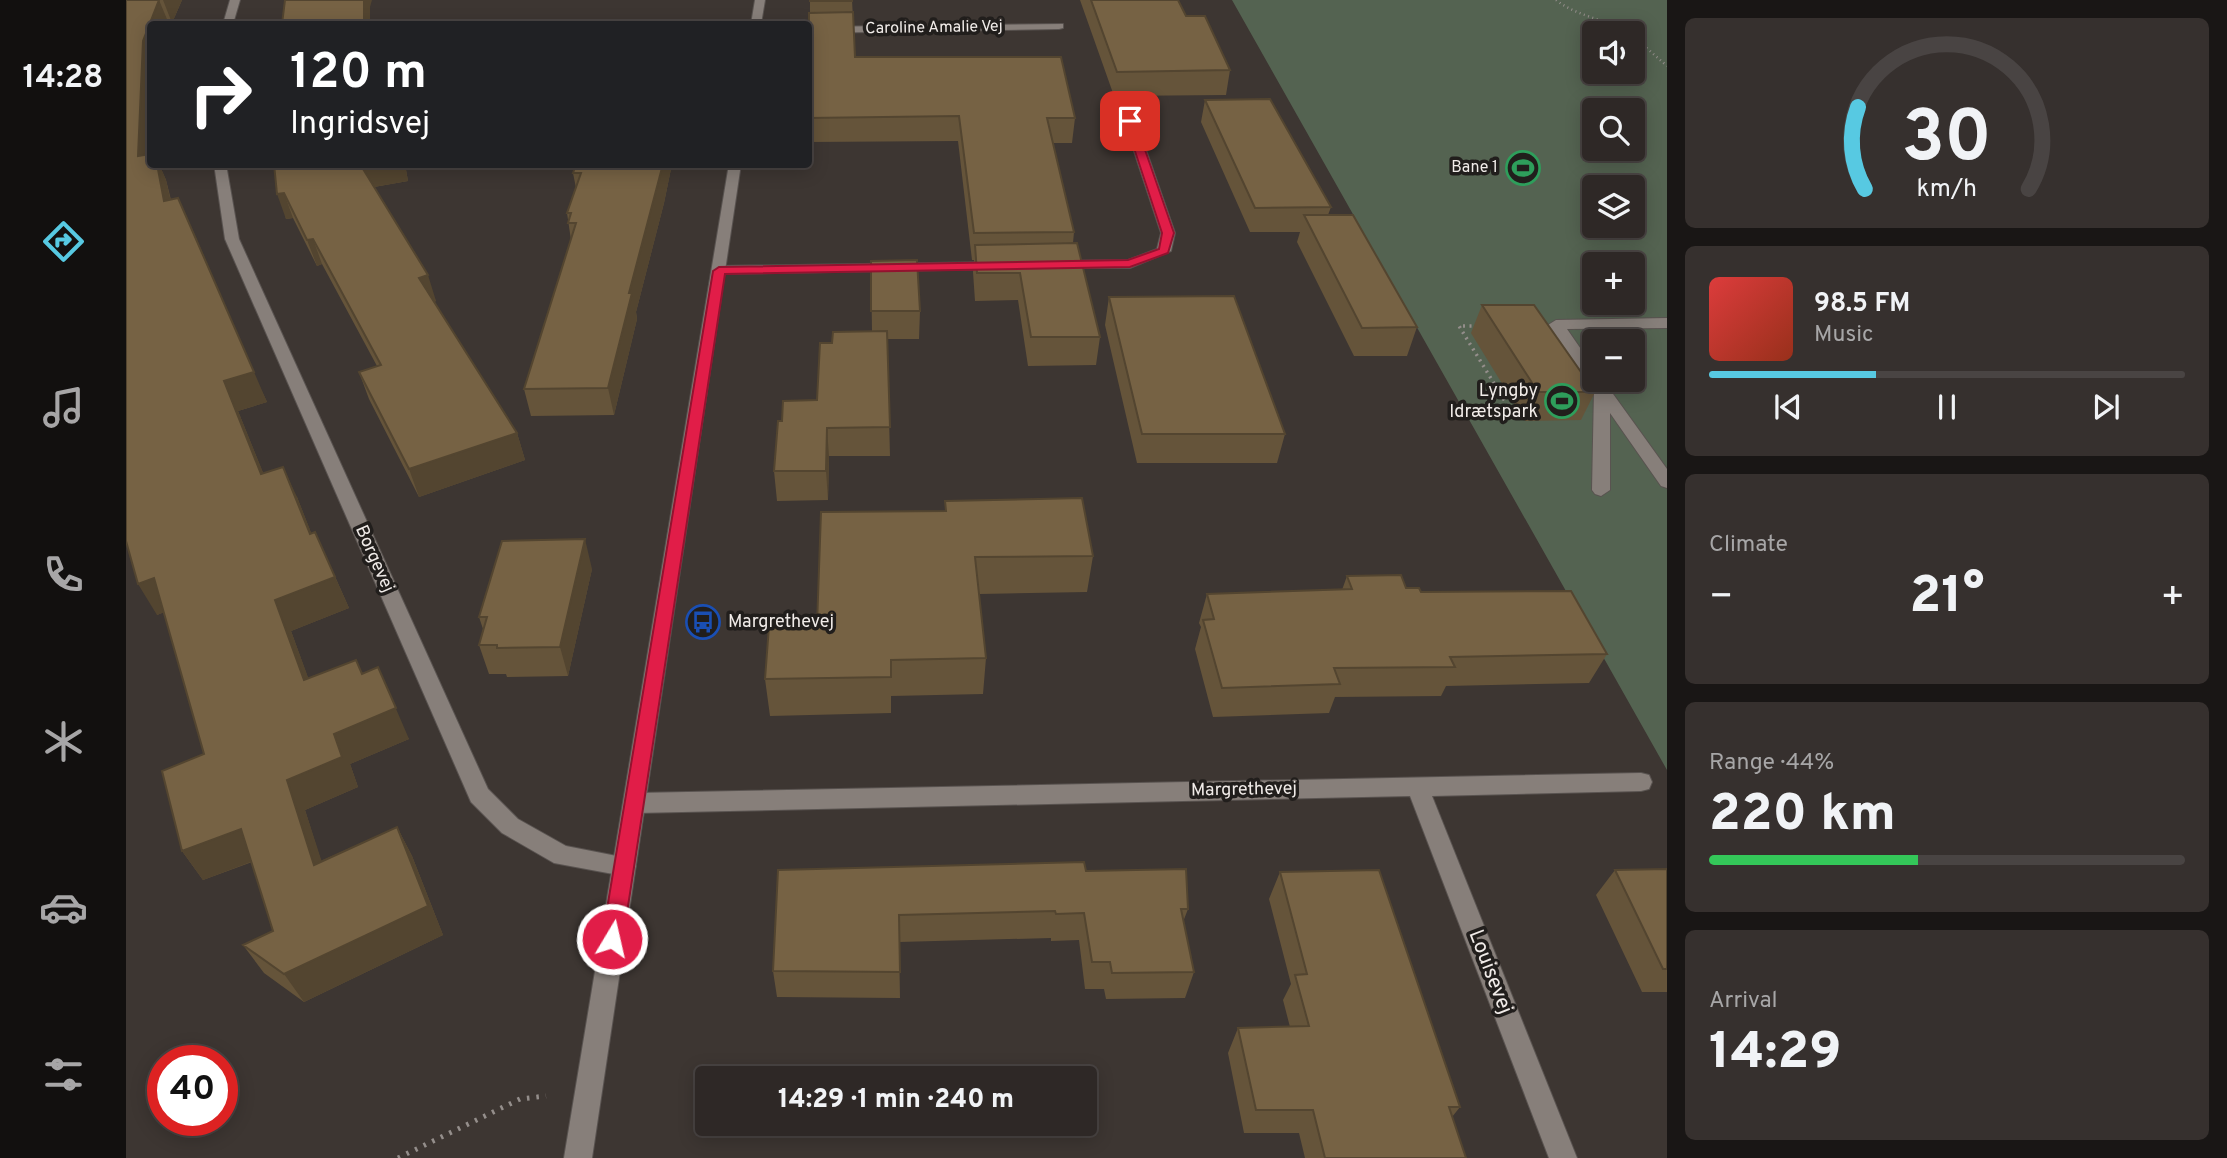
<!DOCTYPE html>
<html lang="en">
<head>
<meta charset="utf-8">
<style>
  :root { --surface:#2e2826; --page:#36302e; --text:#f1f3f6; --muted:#a7a6a7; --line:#494443; --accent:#57c9e2 }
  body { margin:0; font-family:Overpass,sans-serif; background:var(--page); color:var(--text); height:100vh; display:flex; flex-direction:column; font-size:26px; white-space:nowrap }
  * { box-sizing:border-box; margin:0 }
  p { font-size:23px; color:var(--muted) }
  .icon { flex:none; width:38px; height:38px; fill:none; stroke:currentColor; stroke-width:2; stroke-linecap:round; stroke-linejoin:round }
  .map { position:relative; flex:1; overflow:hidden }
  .details { display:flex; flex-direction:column; gap:18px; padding:18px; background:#191615; width:560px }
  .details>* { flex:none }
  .banner { position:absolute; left:21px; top:21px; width:665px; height:147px; border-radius:7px; box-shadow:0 4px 18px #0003,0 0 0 2px var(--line); background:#202124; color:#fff; overflow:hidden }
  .buttons { position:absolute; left:1456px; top:21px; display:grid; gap:14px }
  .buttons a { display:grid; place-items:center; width:63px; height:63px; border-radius:7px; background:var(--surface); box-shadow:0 4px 18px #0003,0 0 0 2px var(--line); font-size:35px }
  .speed { position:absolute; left:21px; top:1045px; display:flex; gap:14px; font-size:35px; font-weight:700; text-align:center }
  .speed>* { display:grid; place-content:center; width:91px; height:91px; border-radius:50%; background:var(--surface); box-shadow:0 4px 18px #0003,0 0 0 2px var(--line); line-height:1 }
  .speed .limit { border:10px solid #d22; background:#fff; color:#111 }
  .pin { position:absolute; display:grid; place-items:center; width:60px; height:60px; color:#fff; margin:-30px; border-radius:14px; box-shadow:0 4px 10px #0006 }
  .me { position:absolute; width:77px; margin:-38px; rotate:9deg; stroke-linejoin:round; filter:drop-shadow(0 0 5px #0008) }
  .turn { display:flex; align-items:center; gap:24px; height:147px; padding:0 28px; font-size:32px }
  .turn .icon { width:91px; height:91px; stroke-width:2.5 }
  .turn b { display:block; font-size:49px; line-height:60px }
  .big { font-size:52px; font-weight:800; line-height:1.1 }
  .details .card { flex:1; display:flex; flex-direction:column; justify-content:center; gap:10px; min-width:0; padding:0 24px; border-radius:10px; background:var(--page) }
  .details .dial { align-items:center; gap:0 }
  .dial svg { height:182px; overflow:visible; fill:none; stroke:var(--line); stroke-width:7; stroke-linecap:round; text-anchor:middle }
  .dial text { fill:var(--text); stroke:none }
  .song { display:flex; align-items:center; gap:21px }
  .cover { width:84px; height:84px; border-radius:10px; background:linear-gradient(135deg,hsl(0 70% 55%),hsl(10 70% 35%)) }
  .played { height:7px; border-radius:4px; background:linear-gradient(90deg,var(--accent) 35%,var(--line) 35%) }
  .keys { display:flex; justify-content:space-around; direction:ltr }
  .heat { display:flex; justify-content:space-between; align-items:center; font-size:38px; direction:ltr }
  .charge { height:10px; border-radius:5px; background:linear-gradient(90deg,#34c759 44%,var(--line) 0) }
  .trip { position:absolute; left:569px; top:1066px; width:402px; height:70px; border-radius:7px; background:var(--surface); box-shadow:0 4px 18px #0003,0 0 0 2px var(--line); font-weight:800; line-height:70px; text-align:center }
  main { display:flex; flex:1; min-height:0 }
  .menu { display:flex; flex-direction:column; width:126px; justify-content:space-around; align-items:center; background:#12100f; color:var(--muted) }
  .menu .icon { width:49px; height:49px }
  .menu .on { color:var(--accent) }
  .menu b { font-size:32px; color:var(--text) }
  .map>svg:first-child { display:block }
</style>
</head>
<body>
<main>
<nav class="menu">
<b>14:28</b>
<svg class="icon on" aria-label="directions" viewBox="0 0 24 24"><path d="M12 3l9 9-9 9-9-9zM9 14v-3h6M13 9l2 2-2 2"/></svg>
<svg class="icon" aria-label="music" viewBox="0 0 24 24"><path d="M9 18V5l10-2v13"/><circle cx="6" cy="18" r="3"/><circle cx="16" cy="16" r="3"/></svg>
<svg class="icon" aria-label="phone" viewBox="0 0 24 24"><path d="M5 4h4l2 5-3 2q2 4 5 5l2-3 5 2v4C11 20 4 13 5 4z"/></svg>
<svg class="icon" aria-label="climate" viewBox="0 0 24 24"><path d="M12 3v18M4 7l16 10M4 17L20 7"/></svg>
<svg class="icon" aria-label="car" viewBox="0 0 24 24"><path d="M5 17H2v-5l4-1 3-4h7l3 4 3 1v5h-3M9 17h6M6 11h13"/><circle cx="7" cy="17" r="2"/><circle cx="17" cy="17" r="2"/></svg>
<svg class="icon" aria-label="filters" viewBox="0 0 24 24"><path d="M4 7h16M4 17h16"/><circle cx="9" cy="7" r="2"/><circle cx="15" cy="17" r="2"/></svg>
</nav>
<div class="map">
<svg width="1541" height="1158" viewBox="0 0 1541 1158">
  <rect width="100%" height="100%" fill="#3d3632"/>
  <path fill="#546351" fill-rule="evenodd" d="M1106 0H1541V770ZM1468 33H1507V72H1468ZM1468 110H1507V149H1468ZM1468 187H1507V226H1468ZM1468 264H1507V303H1468ZM1468 341H1507V380H1468Z"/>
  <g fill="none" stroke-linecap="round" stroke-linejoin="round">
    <g stroke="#595350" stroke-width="2">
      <path id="service" d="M1541 318V328L1441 329 1468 368V380H1477L1541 469V488L1535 486 1484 413V490L1475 496 1469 494 1466 490 1468 390 1422 325 1430 320Z"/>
    </g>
    <g stroke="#595350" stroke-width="2">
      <path id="minor" d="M104 0H114L107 24H97Z
        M937 24V28L933 29 682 33V27Z
        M1004 117 1010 121 1049 233 1045 251 1004 268H925L923 265 925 262 930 261 1002 260 1031 249 1035 233 998 121Z
        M88 164H100L113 239 362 789 392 819 440 846 506 859 510 866 506 873 498 876 428 863 376 833 345 802 99 239Z
        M871 262 876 263 878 266 876 269 593 274 586 270 593 266Z
        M1515 773 1523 775 1526 782 1523 789 1515 791 1306 796 1451 1158H1423L1284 796 510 813 502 810 499 803 502 796 510 793Z"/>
    </g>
    <g stroke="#595350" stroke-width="2">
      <path id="tertiary" d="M629 0H639L635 24H625Z
        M603 164H615L466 1158H438Z"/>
    </g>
    <path stroke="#948e8b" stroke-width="2.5" stroke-dasharray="1 3.5" stroke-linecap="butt" d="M1430 0C1452 17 1480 19 1503 33
      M1507 36 1541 66"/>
    <path stroke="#948e8b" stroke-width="3.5" stroke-dasharray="2 4.5" stroke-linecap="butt" d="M1352 326H1333L1388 416"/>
    <path stroke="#948e8b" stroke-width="5" stroke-dasharray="2.5 7" stroke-linecap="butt" d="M272 1158 394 1099 420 1096"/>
    <use href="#service" fill="#877f7a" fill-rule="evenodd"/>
    <use href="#minor" fill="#877f7a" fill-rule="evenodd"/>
    <use href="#tertiary" fill="#877f7a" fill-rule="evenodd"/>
  </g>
  <path fill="#65543a" d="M0 0H56L46 23 24 24V164H33L40 180 45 200 141 402 112 411 137 473 171 497 185 533 203 563 223 608 165 631 182 678 230 660 236 674 283 739 224 764 232 787 179 810 195 861 271 827 286 856 317 935 178 1002 138 973 117 945 147 931 126 862 77 880 56 851 78 754 38 612 31 615Z
    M684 0H726L729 57 949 118 946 143H927L948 232 947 243 974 337 970 365 902 366 892 300 849 301 847 272 848 260H846L832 141 682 142V24L684 13Z
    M954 0H1052L1060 16 1104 70 1100 95 988 96Z
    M1079 100 1205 207 1202 215 1291 327 1281 356H1228L1171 242 1174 232H1124L1075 122Z
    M148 164H279L282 181 248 187 310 301 308 302 391 433 399 460 293 497 243 399 233 372 251 366 196 264 191 266 167 218 160 219Z
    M450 164H546L538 203 510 312 511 319 488 415 405 416 398 389 445 240 441 213 450 188 447 173Z
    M745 261 794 311 793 339H761L764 456H703L702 500 651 501 648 471 656 421 691 400 746 331Z
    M983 297 1159 434 1151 463H1011L979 325Z
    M1356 305 1469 392 1455 420 1399 421 1345 333Z
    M819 501 967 556 961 592 853 594 860 658 857 694 765 696V713L644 716 639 679 691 625 819 511Z
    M466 569 442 676 381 677 380 674H363L353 645 357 629 353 617Z
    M1221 576 1295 592 1481 654 1463 683 1320 686 1315 696 1209 697 1203 713 1087 717 1069 649 1075 627 1073 623 1081 594 1216 590Z
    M1541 869V992H1516L1470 895 1489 870Z
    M652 870 960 871 1062 909 1057 922 1068 972 1059 998 980 999 978 989H959L953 940 925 941V938L773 942 774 998 651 997 647 971Z
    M1154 872 1334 1107 1326 1117 1340 1158H1179L1173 1133H1118L1102 1053 1112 1028 1164 1027 1157 1000 1165 984 1143 899Z"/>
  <path fill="#534530" d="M33 0 43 24H24V164L12 156 17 41Z
    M37 0H56L46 23Z
    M238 0H246L244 7V24H238Z
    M31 164H33L40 180 51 229 38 201Z
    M234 164H279L282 181 242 188Z
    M537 164H546L538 203 510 312 511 319 488 415 482 388 503 293Z
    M158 193 167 218 160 219 151 194Z
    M65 226 141 402 112 411 150 504 135 474 98 381Z
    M187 239 196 264 191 266 181 240Z
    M302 275 310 301 301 304 293 278Z
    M701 428 703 456 702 500 700 471Z
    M391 433 399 460 293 497 283 469Z
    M157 467 171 497 198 565 184 534Z
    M189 532 223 608 165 631 194 710 178 680 149 600Z
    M459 539 466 569 442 676 434 647Z
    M28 578 47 609 31 615 12 584Z
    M252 667 283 739 224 764 232 787 179 810 206 893 188 865 161 780 208 734Z
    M271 827 286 856 317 935 178 1002 158 974Z
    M115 829 135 858 77 880 56 851Z"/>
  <path fill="#766244" stroke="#534530" stroke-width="2" d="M0 0H33L17 41 12 156 24 154V164H31L38 201 52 198 128 372 98 381 135 474 157 467 184 534 189 532 209 577 149 600 178 680 230 660 236 674 252 667 270 708 208 734 216 757 161 780 188 865 271 827 302 906 158 974 117 945 147 931 115 829 56 851 36 771 78 754 28 578 12 584 0 541Z
    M159 0H238V24H156Z
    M684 0H726V1H684Z
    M965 0H1052L1060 16H1079L1104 70 991 72Z
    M727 12 729 57H935L949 118H921L948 232 848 233 833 116 682 118 683 13Z
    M1144 99 1205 207 1129 208 1079 100Z
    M148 164H234L302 275 293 278 391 433 283 469 233 372 255 365 187 239 181 240 158 193 151 194Z
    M450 164H537L503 293H506L482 388 398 389 450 223H442L445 213H441L455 173H447Z
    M1178 215H1227L1291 327 1236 328Z
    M951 243 974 337H905L894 273H851L849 245Z
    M791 260 794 311H745V261Z
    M1108 296 1159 434H1016L983 297Z
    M1356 305H1408L1469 392H1412Z
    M761 331 764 427 701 428 700 471H648L652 421H656L657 401 691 400 694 343H706L707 332Z
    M956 498 967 556 849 557 860 658 765 660V677L639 679 643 626 691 625 695 512 820 511 819 501Z
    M459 539 434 647 371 648V645H353L361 617H353L376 541Z
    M1275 575 1280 588H1293L1295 592 1445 591 1481 654 1324 657 1329 667 1208 668 1214 684 1096 688 1077 620 1088 619 1081 594 1226 589 1221 576Z
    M958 862 960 871 1060 869 1062 909H1055L1068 972 986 973 984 962H966L958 913 930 914 929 911 773 915 774 972 647 971 652 870Z
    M1541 869V969H1537L1489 870Z
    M1253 870 1334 1107H1323L1340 1158H1199L1187 1110H1130L1112 1028 1183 1026 1169 975 1181 974 1154 872Z"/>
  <path fill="#e11d48" stroke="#92132f" stroke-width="2" d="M1004 118 1009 121 1048 233 1042 253 1004 267 599 274 497 939 494 946 486 948 479 946 476 939 587 271 593 267 1002 260 1033 249 1036 233 999 121Z"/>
  <defs>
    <g id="stadium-ring" transform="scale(1.75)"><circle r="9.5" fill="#211e1c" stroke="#2e9e5b" stroke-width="1.5"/><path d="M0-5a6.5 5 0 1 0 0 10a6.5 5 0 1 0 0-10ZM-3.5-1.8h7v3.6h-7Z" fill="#2e9e5b"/></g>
    <g id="bus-ring" transform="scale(1.75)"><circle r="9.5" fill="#211e1c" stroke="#1a4fb4" stroke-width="1.5"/><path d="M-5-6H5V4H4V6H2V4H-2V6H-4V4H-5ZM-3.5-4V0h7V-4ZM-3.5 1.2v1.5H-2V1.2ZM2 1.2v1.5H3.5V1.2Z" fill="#1a4fb4"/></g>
  </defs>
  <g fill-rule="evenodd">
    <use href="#stadium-ring" x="1397" y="168"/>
    <use href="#stadium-ring" x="1436" y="401"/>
    <use href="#bus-ring" x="577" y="622"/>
  </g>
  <g text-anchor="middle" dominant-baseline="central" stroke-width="7" stroke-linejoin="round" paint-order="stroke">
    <g font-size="16" fill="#f1ece9" stroke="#211e1c">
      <text transform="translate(808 28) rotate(-1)">Caroline Amalie Vej</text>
    </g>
    <g font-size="16" fill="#f1ece9" stroke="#211e1c" text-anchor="end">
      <text x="1372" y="168">Bane 1</text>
    </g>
    <g font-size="18" fill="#f1ece9" stroke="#211e1c" text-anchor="end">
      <text x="1412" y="391">Lyngby<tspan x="1412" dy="21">Idrætspark</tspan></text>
      <text x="602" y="622" text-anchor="start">Margrethevej</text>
    </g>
    <g font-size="18" fill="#f1ece9" stroke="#211e1c">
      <text transform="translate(248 559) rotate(66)">Borgevej</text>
      <text transform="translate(1118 790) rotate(-1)">Margrethevej</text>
    </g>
    <g font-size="21" fill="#f1ece9" stroke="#211e1c">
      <text transform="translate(1364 972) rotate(69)">Louisevej</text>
    </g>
  </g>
</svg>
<div class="buttons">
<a><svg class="icon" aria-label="sound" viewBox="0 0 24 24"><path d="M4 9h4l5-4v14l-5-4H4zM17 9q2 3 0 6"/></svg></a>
<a><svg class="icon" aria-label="search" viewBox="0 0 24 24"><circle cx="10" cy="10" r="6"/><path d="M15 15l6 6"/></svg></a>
<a><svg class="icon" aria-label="layers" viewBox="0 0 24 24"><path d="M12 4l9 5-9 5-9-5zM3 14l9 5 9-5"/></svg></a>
<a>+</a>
<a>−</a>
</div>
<div class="speed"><div class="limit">40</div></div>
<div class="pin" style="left:1004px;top:121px;background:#d93025"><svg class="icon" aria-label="arrive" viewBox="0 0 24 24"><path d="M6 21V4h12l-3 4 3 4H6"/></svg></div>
<svg class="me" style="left:486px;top:939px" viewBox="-20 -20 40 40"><circle r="17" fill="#e11d48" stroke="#fff" stroke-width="3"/><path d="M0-11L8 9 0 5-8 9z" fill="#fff"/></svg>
<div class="trip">14:29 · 1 min · 240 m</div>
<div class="banner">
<div class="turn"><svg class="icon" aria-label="right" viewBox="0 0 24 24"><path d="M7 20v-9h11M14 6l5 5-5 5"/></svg><div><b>120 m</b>Ingridsvej</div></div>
</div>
</div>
<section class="details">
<div class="card dial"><svg viewBox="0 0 100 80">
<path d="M14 69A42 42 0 1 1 86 69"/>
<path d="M14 69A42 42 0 0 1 11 33" stroke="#57c9e2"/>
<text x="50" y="56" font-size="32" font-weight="700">30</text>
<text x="50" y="72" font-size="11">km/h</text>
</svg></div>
<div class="card">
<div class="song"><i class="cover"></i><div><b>98.5 FM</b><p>Music</p></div></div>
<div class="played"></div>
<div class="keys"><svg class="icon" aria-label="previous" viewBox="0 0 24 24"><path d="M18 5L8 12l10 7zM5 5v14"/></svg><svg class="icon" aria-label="pause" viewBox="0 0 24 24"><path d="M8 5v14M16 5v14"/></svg><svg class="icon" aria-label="next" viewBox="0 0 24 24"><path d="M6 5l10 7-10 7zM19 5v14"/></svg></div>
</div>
<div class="card"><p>Climate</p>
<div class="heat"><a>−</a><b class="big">21°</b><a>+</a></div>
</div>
<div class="card"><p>Range · 44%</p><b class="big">220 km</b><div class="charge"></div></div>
<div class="card"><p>Arrival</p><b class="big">14:29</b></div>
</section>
</main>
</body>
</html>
